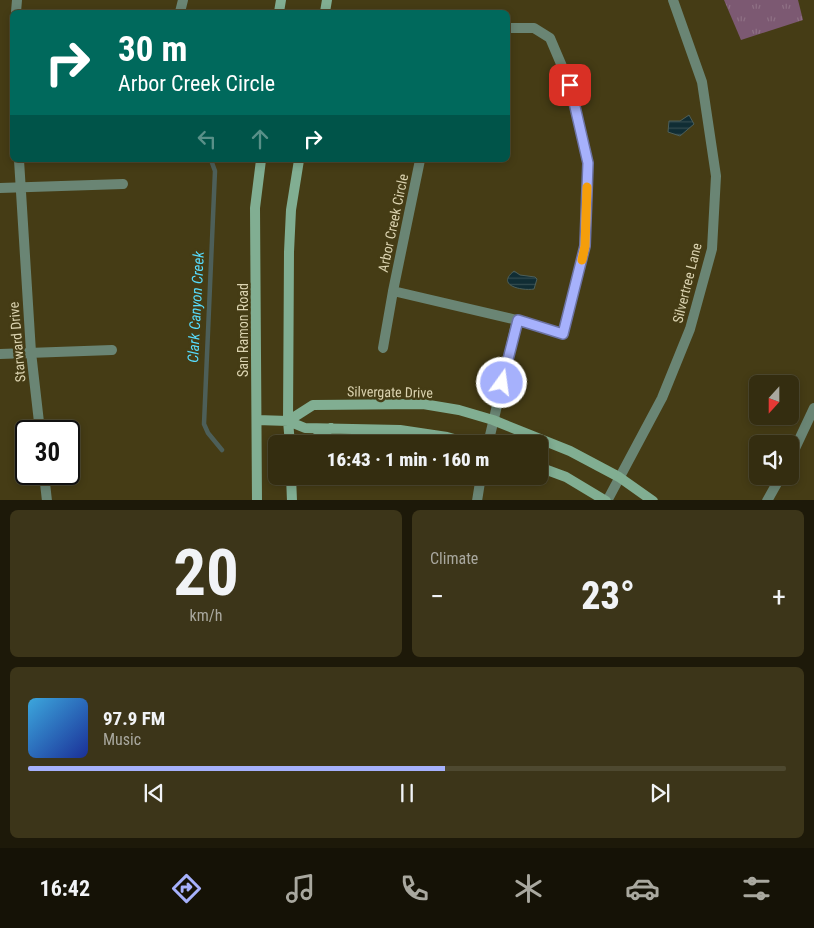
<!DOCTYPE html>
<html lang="en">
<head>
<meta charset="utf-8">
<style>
  :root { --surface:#342d10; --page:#3c3519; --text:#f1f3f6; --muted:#a9a89f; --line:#4e4930; --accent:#a6b1fc }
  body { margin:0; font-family:"Roboto Condensed",sans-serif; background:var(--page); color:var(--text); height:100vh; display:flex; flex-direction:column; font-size:19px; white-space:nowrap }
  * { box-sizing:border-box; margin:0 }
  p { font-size:16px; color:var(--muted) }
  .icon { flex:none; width:28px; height:28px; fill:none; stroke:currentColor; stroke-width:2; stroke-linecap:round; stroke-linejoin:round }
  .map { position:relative; height:500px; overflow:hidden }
  .sheet { display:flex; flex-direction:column; gap:10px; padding:10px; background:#1d1909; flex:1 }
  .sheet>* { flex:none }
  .hud { position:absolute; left:10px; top:10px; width:500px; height:152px; border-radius:8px; box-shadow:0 2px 8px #0003,0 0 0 1px var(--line); background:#00695c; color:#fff; overflow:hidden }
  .needle { width:32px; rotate:201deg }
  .fabs { position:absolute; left:749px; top:375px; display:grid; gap:10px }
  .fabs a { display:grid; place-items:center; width:50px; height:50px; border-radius:8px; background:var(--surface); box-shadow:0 2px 8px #0003,0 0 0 1px var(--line); font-size:25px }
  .speed { position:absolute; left:15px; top:420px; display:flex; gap:10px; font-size:25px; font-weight:700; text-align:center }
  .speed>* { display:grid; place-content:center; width:65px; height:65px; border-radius:50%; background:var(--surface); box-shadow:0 2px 8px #0003,0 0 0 1px var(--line); line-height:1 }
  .speed .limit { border:2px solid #111; border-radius:8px; background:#fff; color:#111 }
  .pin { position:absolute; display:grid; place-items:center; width:42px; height:42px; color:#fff; margin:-21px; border-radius:10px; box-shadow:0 2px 8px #0006 }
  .me { position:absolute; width:55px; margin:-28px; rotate:14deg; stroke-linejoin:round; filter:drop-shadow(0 0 4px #0008) }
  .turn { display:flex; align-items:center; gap:18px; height:105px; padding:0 25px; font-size:22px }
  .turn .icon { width:65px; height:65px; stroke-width:2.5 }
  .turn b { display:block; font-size:35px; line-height:42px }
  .lanes { display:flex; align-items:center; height:48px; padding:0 25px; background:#0003; justify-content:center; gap:25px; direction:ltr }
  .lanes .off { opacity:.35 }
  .big { font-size:38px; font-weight:800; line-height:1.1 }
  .sheet .tile { flex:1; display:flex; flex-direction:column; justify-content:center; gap:8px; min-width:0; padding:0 18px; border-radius:8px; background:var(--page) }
  .sheet .dial { align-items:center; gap:0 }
  .dial b { font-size:65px; line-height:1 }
  .song { display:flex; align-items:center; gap:15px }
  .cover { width:60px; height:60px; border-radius:8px; background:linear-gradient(135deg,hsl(200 70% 55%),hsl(230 70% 35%)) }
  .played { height:5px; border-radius:2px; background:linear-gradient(90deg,var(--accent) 55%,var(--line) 55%) }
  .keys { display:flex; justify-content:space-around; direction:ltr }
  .heat { display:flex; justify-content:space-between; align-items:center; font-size:28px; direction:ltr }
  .sheet .tiles { flex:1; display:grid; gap:10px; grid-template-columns:1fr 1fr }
  .tile:last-child { grid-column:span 2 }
  .trip { position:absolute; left:268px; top:435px; width:280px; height:50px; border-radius:8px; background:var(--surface); box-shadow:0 2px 8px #0003,0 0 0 1px var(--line); font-weight:800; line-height:50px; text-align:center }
  .tab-bar { display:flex; height:80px; justify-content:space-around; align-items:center; background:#151206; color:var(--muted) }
  .tab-bar .icon { width:35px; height:35px }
  .tab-bar .on { color:var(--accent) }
  .tab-bar b { font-size:22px; color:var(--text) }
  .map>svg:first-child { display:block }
</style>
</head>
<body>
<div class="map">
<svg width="814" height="501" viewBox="0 0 814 501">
  <defs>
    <pattern id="grass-tufts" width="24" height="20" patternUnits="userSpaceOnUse" patternTransform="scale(1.25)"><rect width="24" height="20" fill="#7c5972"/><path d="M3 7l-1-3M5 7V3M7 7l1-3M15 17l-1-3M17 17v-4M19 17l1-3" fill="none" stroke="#8e7084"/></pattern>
    <pattern id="water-rules" width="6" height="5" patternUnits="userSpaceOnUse" patternTransform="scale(1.25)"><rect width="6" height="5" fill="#102d34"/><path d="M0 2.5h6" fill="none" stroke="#324b4f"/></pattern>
  </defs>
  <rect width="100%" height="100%" fill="#453c15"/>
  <path fill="url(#grass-tufts)" d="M724 0H798L803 20 741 40Z"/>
  <path fill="url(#water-rules)" stroke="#4d5f59" d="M689 115 694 124 680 136 668 132 669 121H680Z
    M514 271 520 275 535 277 537 279 534 289C523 291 495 286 514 271Z"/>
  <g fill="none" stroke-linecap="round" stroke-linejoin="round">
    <path stroke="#4d5f59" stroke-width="4.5" d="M211 160 215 171 204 424 208 433 222 450"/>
    <path stroke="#6a8574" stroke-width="10" d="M16 12 17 0
      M180 12 183 0
      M19 160 31 352 40 431
      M0 188 123 184
      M393 291 517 320 563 334 585 246 588 163 570 85 550 38 534 28H508
      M383 348 393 291 420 160
      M0 354 112 350
      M488 444 517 320
      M790 459 814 408
      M44 474 47 501
      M477 501 481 476
      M607 501 662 398 690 329 712 249 716 176 702 82 673 0
      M767 501 781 476"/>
    <path stroke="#81ae92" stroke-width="10" d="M279 12 281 0
      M325 12 327 0
      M257 420 288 421 305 428 400 430 447 437 472 444
      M288 421 313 405 423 404 459 410 493 420 570 451 619 477 653 501
      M290 444 288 421 289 252 291 210 299 160
      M307 444 331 428
      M539 467 566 477 606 501
      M291 476 292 501
      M257 501 255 208 261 160"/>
  </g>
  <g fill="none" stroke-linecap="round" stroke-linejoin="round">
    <g stroke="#6c73a4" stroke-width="12">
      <path id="route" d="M502 383 518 320 563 334 585 246 588 163 570 85"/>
    </g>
    <use href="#route" stroke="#a6b1fc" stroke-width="9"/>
    <path stroke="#f59e0b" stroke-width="9" d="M582 260 585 246 587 187"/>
  </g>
  <g text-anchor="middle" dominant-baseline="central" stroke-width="5" stroke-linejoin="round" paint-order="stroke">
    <g font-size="14" fill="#dbd3b0" stroke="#453c15">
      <text transform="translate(393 223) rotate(-78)">Arbor Creek Circle</text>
      <text transform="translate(687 283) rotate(-76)">Silvertree Lane</text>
      <text transform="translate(243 330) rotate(-90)">San Ramon Road</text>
      <text transform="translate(17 342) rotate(-95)">Starward Drive</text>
      <text transform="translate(390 392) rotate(1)">Silvergate Drive</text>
    </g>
    <g font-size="15" font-style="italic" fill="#57dbfb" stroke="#453c15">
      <text transform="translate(196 307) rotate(-87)">Clark Canyon Creek</text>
    </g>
  </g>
</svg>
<div class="fabs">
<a><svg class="needle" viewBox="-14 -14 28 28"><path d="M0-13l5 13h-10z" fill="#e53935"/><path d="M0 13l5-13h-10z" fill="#a9a89f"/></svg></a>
<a><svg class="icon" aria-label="sound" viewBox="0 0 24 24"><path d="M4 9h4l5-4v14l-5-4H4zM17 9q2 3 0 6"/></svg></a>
</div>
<div class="speed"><div class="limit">30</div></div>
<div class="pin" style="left:570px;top:85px;background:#d93025"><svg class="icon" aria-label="arrive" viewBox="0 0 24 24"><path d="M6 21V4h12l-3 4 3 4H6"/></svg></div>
<svg class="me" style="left:502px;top:383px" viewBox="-20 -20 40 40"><circle r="17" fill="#a6b1fc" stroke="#fff" stroke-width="3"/><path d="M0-11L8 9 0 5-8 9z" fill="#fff"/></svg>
<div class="trip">16:43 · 1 min · 160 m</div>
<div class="hud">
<div class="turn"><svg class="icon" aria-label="right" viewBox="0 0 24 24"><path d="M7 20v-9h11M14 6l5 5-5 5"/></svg><div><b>30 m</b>Arbor Creek Circle</div></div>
<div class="lanes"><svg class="icon off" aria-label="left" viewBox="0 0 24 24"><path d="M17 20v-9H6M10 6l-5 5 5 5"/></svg><svg class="icon off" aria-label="ahead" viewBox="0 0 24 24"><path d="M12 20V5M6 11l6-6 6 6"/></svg><svg class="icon" aria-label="right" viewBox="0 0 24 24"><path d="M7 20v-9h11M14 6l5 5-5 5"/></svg></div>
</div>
</div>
<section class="sheet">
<div class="tiles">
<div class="tile dial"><b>20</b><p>km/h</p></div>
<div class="tile"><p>Climate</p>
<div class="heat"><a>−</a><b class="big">23°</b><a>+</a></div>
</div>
<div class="tile">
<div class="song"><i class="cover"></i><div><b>97.9 FM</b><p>Music</p></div></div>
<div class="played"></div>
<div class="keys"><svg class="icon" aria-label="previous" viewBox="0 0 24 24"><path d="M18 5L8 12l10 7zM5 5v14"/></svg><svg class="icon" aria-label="pause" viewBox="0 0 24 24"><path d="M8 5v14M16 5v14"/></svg><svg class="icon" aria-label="next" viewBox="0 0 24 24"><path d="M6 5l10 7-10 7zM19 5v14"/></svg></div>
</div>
</div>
</section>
<nav class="tab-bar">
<b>16:42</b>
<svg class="icon on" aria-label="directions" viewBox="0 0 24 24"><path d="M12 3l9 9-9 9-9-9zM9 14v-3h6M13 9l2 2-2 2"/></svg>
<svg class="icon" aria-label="music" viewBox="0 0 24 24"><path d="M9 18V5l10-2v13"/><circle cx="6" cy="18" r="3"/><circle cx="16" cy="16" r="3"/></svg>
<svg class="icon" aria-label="phone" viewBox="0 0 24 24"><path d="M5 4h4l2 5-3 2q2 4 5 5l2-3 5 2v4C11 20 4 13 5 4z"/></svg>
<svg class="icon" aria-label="climate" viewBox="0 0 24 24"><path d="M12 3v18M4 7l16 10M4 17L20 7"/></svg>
<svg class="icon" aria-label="car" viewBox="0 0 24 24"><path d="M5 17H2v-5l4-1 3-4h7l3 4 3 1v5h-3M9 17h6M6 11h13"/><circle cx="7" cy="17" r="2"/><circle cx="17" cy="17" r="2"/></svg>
<svg class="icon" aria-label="filters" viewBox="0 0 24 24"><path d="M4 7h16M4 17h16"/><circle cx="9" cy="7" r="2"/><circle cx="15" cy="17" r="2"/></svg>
</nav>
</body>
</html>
